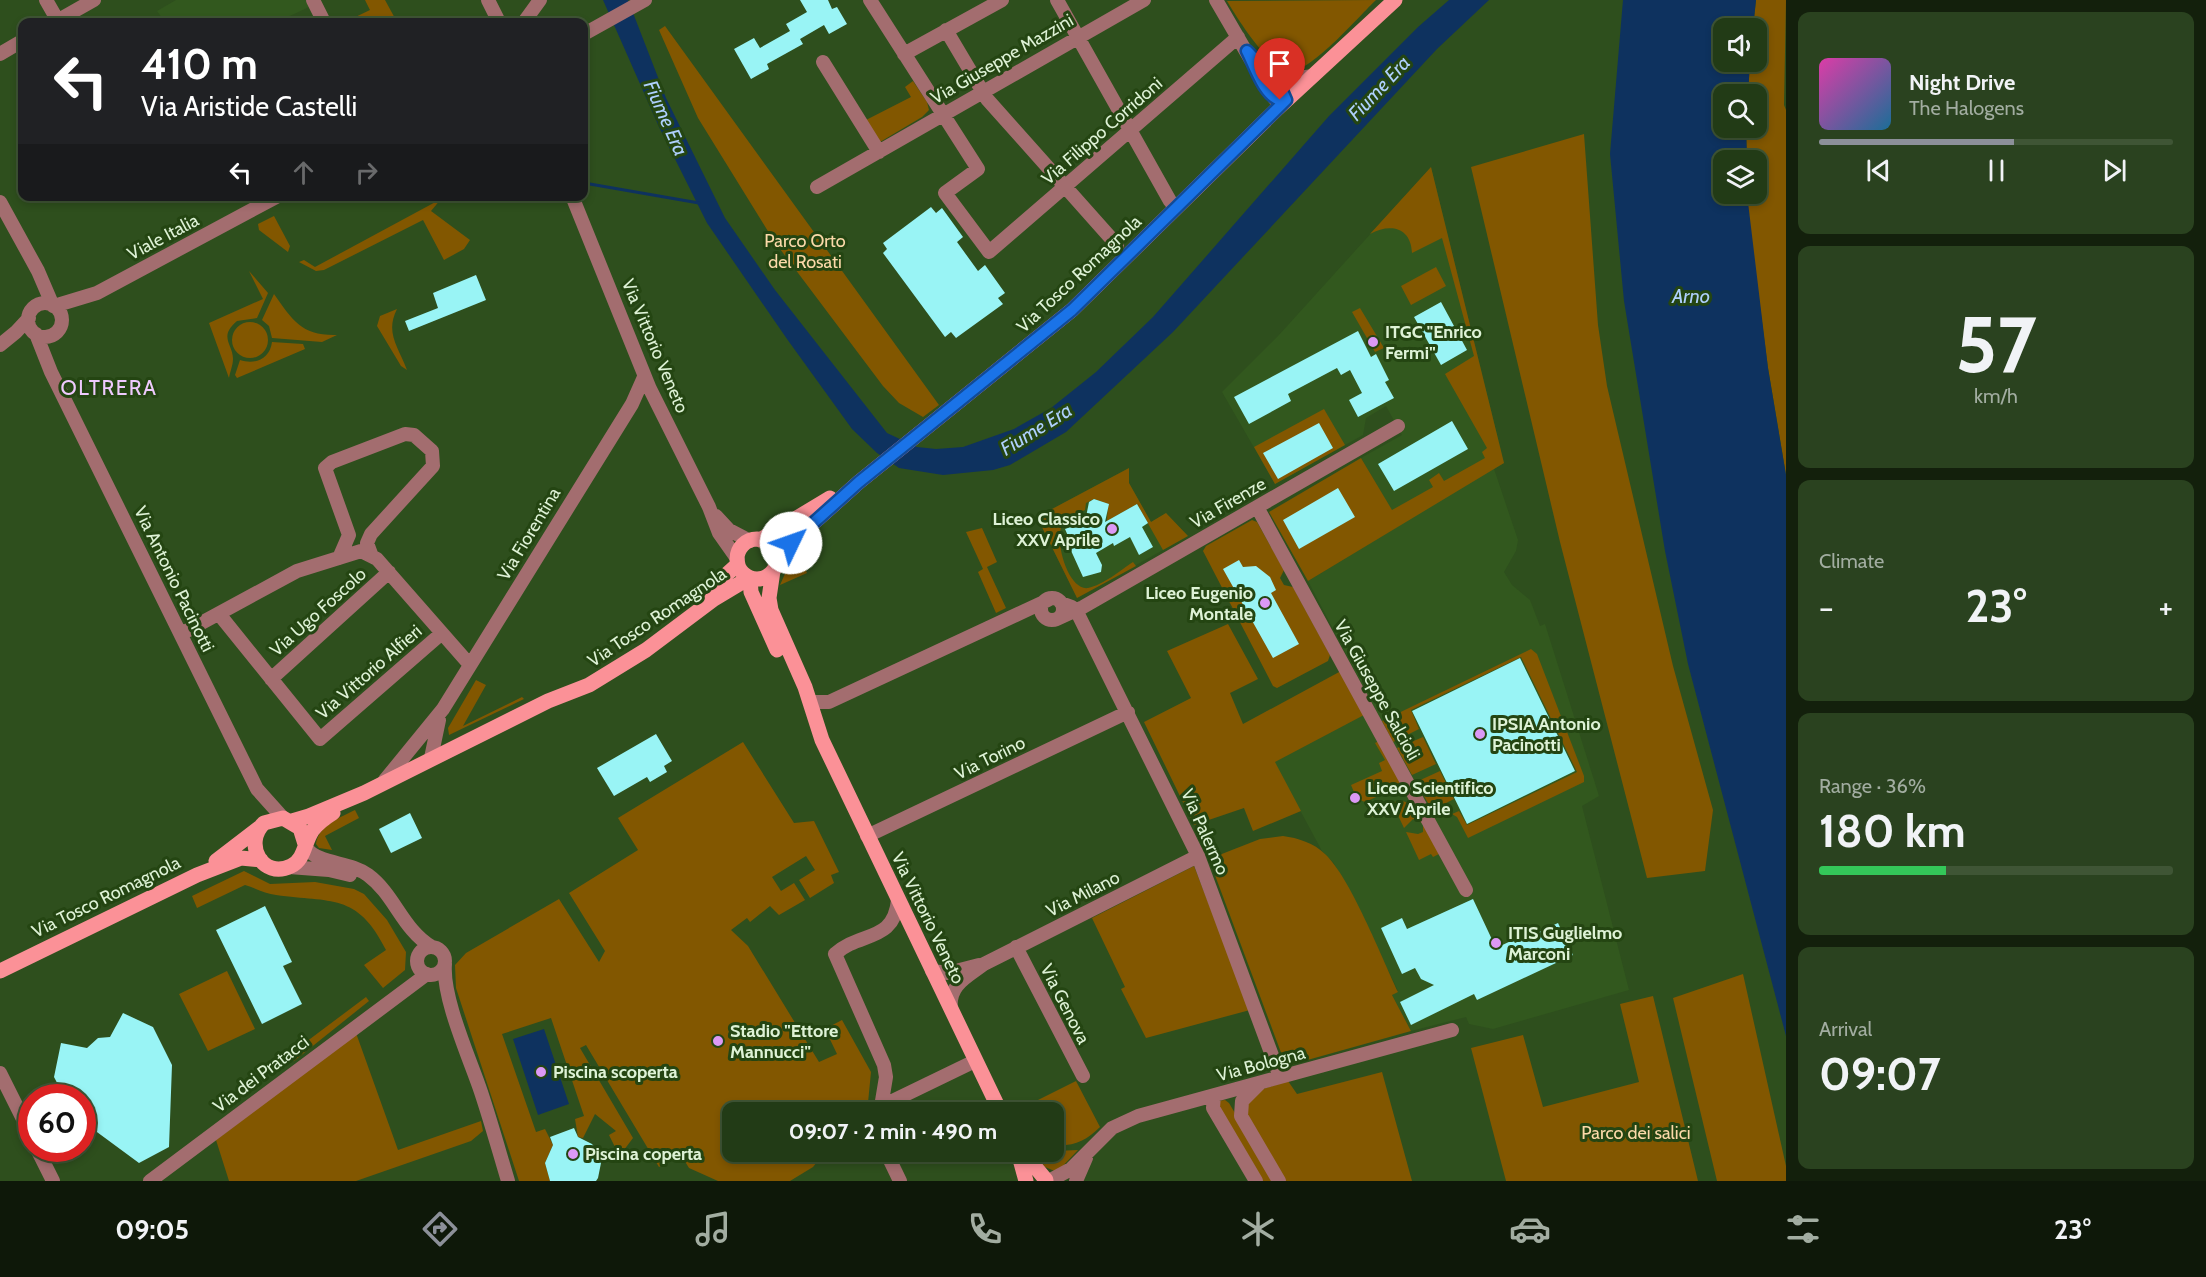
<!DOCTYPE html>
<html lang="en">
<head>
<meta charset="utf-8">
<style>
  :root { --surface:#223b16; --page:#2a421f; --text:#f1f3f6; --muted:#a2ada1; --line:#3f5535; --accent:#8c9099 }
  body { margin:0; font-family:Cabin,sans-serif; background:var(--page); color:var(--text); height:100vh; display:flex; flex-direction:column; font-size:22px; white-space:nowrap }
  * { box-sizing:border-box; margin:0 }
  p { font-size:20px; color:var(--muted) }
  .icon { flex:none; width:33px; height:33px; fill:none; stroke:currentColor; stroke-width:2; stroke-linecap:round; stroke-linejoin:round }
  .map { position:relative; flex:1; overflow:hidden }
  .drawer { display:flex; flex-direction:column; gap:12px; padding:12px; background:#13200c; width:420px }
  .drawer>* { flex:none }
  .top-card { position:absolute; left:18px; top:18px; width:570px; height:183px; border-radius:12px; box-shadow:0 3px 9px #0003,0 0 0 2px var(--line); background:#202124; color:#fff; overflow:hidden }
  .tools { position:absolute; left:1713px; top:18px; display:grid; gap:12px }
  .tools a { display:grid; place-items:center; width:54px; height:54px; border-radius:12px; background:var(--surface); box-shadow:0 3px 9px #0003,0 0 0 2px var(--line); font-size:30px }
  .speed { position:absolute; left:18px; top:1084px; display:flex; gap:12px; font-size:30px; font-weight:700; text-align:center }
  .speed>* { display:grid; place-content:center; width:78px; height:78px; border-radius:50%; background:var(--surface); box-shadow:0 3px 9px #0003,0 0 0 2px var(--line); line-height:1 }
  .speed .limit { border:9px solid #d22; background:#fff; color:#111 }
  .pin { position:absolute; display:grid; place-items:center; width:51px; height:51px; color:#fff; margin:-62px -26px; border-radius:50% 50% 50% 0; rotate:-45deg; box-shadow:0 0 6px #0007 }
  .pin .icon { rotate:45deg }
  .me { position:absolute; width:66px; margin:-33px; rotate:48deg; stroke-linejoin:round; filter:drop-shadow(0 0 4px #0008) }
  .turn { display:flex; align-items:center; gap:21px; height:126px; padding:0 24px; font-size:27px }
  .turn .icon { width:78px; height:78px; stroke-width:2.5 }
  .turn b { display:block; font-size:42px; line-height:51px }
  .lanes { display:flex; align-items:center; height:57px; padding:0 24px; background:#0003; justify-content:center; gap:30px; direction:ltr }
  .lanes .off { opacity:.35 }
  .big { font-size:45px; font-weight:700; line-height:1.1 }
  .drawer .widget { flex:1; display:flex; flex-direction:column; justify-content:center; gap:9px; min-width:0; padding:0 21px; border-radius:12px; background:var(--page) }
  .drawer .dial { align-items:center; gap:0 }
  .dial b { font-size:78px; line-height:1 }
  .song { display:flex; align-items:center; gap:18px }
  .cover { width:72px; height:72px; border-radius:9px; background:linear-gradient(135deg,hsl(320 70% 55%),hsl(200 70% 35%)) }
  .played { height:6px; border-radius:3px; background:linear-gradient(90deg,var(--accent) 55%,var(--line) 55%) }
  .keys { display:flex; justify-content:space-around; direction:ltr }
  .heat { display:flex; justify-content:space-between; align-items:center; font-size:33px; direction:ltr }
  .charge { height:9px; border-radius:4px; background:linear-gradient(90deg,#34c759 36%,var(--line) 0) }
  .trip { position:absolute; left:722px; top:1102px; width:342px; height:60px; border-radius:12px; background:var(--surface); box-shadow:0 3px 9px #0003,0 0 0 2px var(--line); font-weight:700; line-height:60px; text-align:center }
  .tabs { display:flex; height:96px; justify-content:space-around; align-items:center; background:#0e1809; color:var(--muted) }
  .tabs .icon { width:42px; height:42px }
  .tabs .on { color:var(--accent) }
  .tabs b { font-size:27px; color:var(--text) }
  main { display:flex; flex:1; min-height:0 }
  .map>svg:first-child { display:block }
</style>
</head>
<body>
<main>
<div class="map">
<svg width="1786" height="1181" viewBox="0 0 1786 1181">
  <rect width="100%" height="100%" fill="#2e4f1d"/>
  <path fill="#32581e" d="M176 0H306L309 7 277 22H165L157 11Z
    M1431 167 1504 463 1494 469 1518 540 1516 551 1504 572 1512 585 1530 600 1540 626 1545 624 1599 796 1582 806 1629 990 1493 1029 1469 1024 1466 1017 1411 1031 1392 995 1398 991 1352 895 1333 862 1322 851 1274 762 1375 709 1308 581 1400 525 1361 458 1402 435 1386 406 1366 418 1363 435 1275 484 1222 392 1279 335Z
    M1129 468V483L1151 522 1166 513 1188 536 1077 598 1037 517Z"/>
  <path fill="#825700" d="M365 0H385L397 22H345L370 10Z
    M1376 0C1360 15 1312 71 1291 71 1270 71 1237 18 1227 1Z
    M1756 0H1786L1784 105 1786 110V475L1768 368 1747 206V194H1756V160H1747L1746 128H1756V94H1748L1750 62H1756V28H1753Z
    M665 26 939 405 923 417 899 403 883 386 774 241 698 118 659 30Z
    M913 81 927 102 929 110 922 117 880 142 866 120 911 97 905 87Z
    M1584 134 1598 325 1607 386 1673 666 1713 810 1705 871 1647 878 1560 542 1471 167Z
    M1431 167 1504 463 1308 581 1269 512 1361 458 1392 510 1433 487 1429 480 1439 473 1444 481 1485 458 1482 452 1487 448 1445 374 1474 356 1442 238 1412 253C1411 227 1390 223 1370 234Z
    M441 199 431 211 470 240 464 249 444 260 423 220 324 270 316 271 299 262 304 260 315 267Z
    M274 216 290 246 288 252 259 230 258 224Z
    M1436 267 1446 286 1411 305 1401 286Z
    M249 271 268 293 257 318 237 321C218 337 233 344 233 359 233 365 230 372 229 378L209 323 263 299Z
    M274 294C293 321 302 336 337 335L322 342 272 338 269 326 262 320Z
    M1360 308 1384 348 1375 352 1352 312Z
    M397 309C385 333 398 346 407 370L401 366 377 326 380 316Z
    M232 340a18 18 0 1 1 36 0a18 18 0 1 1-36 0Z
    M272 342 303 344 305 349 237 378 235 375 240 360C255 365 270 359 272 342Z
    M1324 409 1345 445 1275 484 1254 447Z
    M1129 468V483L1151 522 1166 513 1188 536 1163 550 1137 504 1107 521 1108 504 1094 499 1086 503 1085 510C1076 514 1067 517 1062 526 1054 540 1068 591 1088 588 1103 585 1121 570 1133 562L1136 566 1077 598 1037 517Z
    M1252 520 1257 522 1284 570 1280 578 1284 585 1293 587 1330 655 1328 661 1277 688 1273 686 1203 551 1206 546Z
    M982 528 997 562 987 567 1006 608 996 613 978 572 983 569 966 532Z
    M796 549 807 573 780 585Z
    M1228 624 1258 679 1230 693 1243 724 1341 671 1364 715 1275 762 1301 811 1253 831 1244 808 1194 825 1144 722 1191 698 1167 651Z
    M1531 649 1537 654 1584 776V782L1468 838 1457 817 1452 814 1459 811 1467 825 1577 772 1521 657 1411 710 1419 729 1393 742 1382 721Z
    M476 680 486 685 463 726 522 697 524 699 449 735 448 728Z
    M1423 737 1436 764 1412 775 1397 748Z
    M1379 741 1403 785 1365 802 1357 799 1351 785 1382 771 1379 763 1385 760 1375 743Z
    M743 742 794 823 814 821 839 872 831 875 834 883 810 898 799 880 815 870 806 856 772 877 781 891 794 883 805 900 779 915 770 906 750 922 747 918 731 930 748 946 819 1062 837 1054 825 1029 842 1020 871 1072 867 1113H732V1152H825L813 1167 790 1181H718L689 1168 681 1155 659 1167 586 1045 580 1048 633 1138 621 1154 605 1159 604 1153 616 1149 609 1135 616 1131 595 1114 583 1138 578 1137 575 1119 584 1116 551 1018 502 1034 536 1132 545 1129 553 1145 545 1163 550 1181H519L456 988 455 965 466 953 559 899 599 962 605 951 569 893 638 850 618 818Z
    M1440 771 1454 799 1432 810 1416 782Z
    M1400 800 1414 805 1441 853 1433 857 1431 854 1419 860 1406 832 1418 834 1423 832V823L1413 819 1404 828 1394 807 1369 818 1366 814Z
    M355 810 359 818 325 836 332 850 319 848 316 844C318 826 341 817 355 810Z
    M1283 836C1298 838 1314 843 1325 854 1350 877 1382 958 1398 992L1392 995 1411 1031 1286 1066 1209 859 1260 839Z
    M1194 866 1250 1010 1146 1038 1121 989 1125 987 1092 918Z
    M244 871 270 884 315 882 354 889 364 894 387 920 406 952 405 970 383 988 364 965 386 950C357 892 331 903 276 895 266 894 255 888 245 885L197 908 192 896Z
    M227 971 255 1029 208 1051 179 994Z
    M1743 974 1786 1166V1181H1717L1673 998Z
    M1653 996 1698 1181H1506L1471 1048 1523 1035 1543 1107 1639 1082 1620 1004Z
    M366 997 369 1001 294 1061 290 1054Z
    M356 1033 398 1150 481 1121 483 1131 471 1141 356 1181H229L216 1140Z
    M1382 1072 1412 1181H1284L1246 1117 1245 1105 1263 1089 1288 1081 1297 1094Z
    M1076 1081 1100 1127C1086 1141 1073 1147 1053 1145V1113L1016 1111Z
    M1225 1100 1229 1103 1275 1181H1263L1220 1111 1218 1101Z
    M1078 1150 1057 1172 1045 1167 1033 1152Z"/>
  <path fill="#0e325f" d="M603 0H628L666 98 725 218 775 290 887 433 917 447 936 449 963 447 1014 429 1051 408 1096 372 1153 317 1329 116 1418 27 1449 0H1489L1437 49 1173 332 1066 432 1010 465 993 470 943 475 899 468 877 453 852 429 787 339 707 223 659 127Z
    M1623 0H1756L1753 28H1724V62H1750L1748 94H1724V128H1746L1747 160H1724V194H1747L1768 368 1786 475V1036L1688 664 1665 551 1624 301 1610 154Z
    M544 1029 569 1104 538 1115 513 1039Z"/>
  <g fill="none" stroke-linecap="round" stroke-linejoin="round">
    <path stroke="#0e325f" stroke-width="3" d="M584 183 699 203"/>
  </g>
  <path fill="#99f4f5" d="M800 0H828L832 9 837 7 847 24 829 34 824 25 800 39 803 44 767 64 769 69 751 79 734 49 754 38 760 48 790 31 786 24 807 12Z
    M931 207 936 213 942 208 963 237 957 242 978 271 985 265 1005 293 998 298 1003 304 956 338 951 332 945 337 883 253 887 249 883 243Z
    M476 275 486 300 409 331 405 321 438 308 433 293Z
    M1441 302 1467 350 1441 365 1414 317Z
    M1358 331 1371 357 1376 354 1389 380 1385 382 1394 398 1358 417 1349 400 1362 393 1350 370 1341 375 1337 368 1288 394 1291 401 1249 424 1234 397Z
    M1452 421 1468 449 1394 491 1378 464Z
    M1319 423 1333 448 1278 479 1263 453Z
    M1338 488 1355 517 1299 549 1283 520Z
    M1094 499 1109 504 1105 522 1137 504 1148 523 1142 527 1153 547 1139 555 1130 537 1114 546 1113 543 1096 553 1102 565 1101 572 1083 577 1068 544 1071 543 1065 529 1085 522 1089 502Z
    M1239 560 1243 567 1256 566 1270 577 1276 590 1271 593 1299 644 1273 658 1223 569Z
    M1520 658 1575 771 1467 824 1412 711Z
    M656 734 672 761 664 766 667 772 650 782 647 777 614 796 597 768Z
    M410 813 422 838 391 853 379 829Z
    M1473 899 1496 948 1513 940 1515 943 1558 923 1573 955 1477 1000 1474 994 1411 1025 1400 1002 1434 985 1421 979 1415 968 1402 974 1381 928 1402 918 1407 929Z
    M265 906 292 962 283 966 302 1004 262 1024 216 930Z
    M123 1013 153 1027 172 1065 169 1147 139 1163 82 1121V1098H65L54 1077 61 1043 87 1048 98 1038 110 1037Z
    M574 1128 578 1137 592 1144 599 1153 601 1163 598 1178 596 1181H550L545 1163 553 1145 550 1137Z"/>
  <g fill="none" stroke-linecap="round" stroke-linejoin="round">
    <path stroke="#a36d6f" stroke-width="14" d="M46 0 58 21
      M313 0 324 22
      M488 0 499 22
      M870 0 978 169 945 193 989 252 1238 37
      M1057 0 1170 201
      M1216 0 1269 91 1275 99 1286 100 1283 89 1267 69
      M55 22 94 0
      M524 22 540 0
      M946 30 987 99 1117 245
      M584 34 645 0
      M0 54 22 41
      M904 54 1002 0
      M823 62 879 152
      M1271 71 1291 79 1313 76
      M817 187 1144 0
      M572 196 650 389 709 507 719 533 738 560
      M0 202 38 271 53 306
      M28 320a17 17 0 1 1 34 0a17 17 0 1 1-34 0Z
      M54 306 97 293 278 196
      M36 334 51 372 257 789 283 818
      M0 345 16 332 29 318
      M1257 507 1466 890
      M716 516 729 530 750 541
      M339 558 349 535 325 468 332 462 405 434 414 435 432 451 433 466 371 534 367 543 371 554
      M1041 609a11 11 0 1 1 22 0a11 11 0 1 1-22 0Z
      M1061 603 1072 607 1079 616 1198 856 1280 1077
      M219 614 320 739 442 633
      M1057 619 1083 607 1398 426
      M181 634 297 571 361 551 377 559 470 665
      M271 679 389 572
      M810 702H829L1048 600
      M431 758 439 720
      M385 780 443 709 632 404 644 377
      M867 836 1128 712
      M305 847C319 865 349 861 368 875 395 895 402 929 432 947
      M289 867 329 870 350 875
      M417 961a14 14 0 1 1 28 0a14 14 0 1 1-28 0Z
      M1016 947 1083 1076
      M445 964C442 998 470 1059 481 1092 491 1122 499 1151 508 1181
      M932 971 948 973 979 965
      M951 1009C948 985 967 977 984 964L1198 856
      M0 1073 32 1137
      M1259 1084 1242 1101 1241 1116 1279 1181
      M1214 1095 1213 1108 1256 1181
      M880 1107 975 1061
      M880 1113 886 1077 884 1065 835 954C860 931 894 943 898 900
      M37 1149 53 1181
      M886 1152 900 1181
      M150 1181 427 974
      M1049 1181 1071 1169 1112 1128 1138 1116 1452 1030
      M1076 1181 1086 1158"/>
    <path stroke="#fb9197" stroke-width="15" d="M737 559a20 20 0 1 1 40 0a20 20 0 1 1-40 0Z
      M760 540 830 498
      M777 562 791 543 859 482 1072 310 1278 108 1395 0
      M773 571 769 598 771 610 805 687 822 740 1001 1113
      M750 578 751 592 777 650
      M705 594 738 564
      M292 821 309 816 364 793 548 701 589 685 646 650 714 599 749 578
      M305 844 300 828 283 818 264 823C243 843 262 880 291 866 305 859 304 843 312 831 317 824 325 818 333 813
      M216 861 259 828
      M0 971 197 875 241 858 261 860
      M1018 1152 1026 1181
      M1023 1152 1046 1180"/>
  </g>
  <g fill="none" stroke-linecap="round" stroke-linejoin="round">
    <g stroke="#114b97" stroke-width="15">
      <path id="route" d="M791 543 859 482 1072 310 1286 100 1279 84 1247 51C1254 64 1264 96 1280 100"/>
    </g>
    <use href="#route" stroke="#1a73e8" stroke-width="10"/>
  </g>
  <g fill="#dc99f5" stroke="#244512" stroke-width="2">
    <circle cx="1373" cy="342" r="6"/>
    <circle cx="1112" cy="529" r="6"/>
    <circle cx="1265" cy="603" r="6"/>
    <circle cx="1480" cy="734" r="6"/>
    <circle cx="1355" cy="798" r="6"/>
    <circle cx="1496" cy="943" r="6"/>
    <circle cx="718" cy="1041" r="6"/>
    <circle cx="541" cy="1072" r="6"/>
    <circle cx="573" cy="1154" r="6"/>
  </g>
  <g text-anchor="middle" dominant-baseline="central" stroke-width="6" stroke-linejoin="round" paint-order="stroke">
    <g font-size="18" fill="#def2d6" stroke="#244512">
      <text transform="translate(1002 59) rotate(-30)">Via Giuseppe Mazzini</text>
      <text transform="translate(1102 131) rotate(-41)">Via Filippo Corridoni</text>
      <text transform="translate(163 237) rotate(-28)">Viale Italia</text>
      <text transform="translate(1079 274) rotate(-43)">Via Tosco Romagnola</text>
      <text transform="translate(655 346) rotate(67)">Via Vittorio Veneto</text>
      <text transform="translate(1228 503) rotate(-30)">Via Firenze</text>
      <text transform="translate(529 534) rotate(-59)">Via Fiorentina</text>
      <text transform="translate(174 579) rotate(64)">Via Antonio Pacinotti</text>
      <text transform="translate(318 612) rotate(-42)">Via Ugo Foscolo</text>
      <text transform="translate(657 617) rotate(-34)">Via Tosco Romagnola</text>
      <text transform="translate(369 672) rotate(-41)">Via Vittorio Alfieri</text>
      <text transform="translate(1377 690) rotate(61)">Via Giuseppe Salcioli</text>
      <text transform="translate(990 758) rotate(-26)">Via Torino</text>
      <text transform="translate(1205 832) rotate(66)">Via Palermo</text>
      <text transform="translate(1083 894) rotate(-27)">Via Milano</text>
      <text transform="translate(106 897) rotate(-26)">Via Tosco Romagnola</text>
      <text transform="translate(928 918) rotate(64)">Via Vittorio Veneto</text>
      <text transform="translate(1065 1004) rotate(63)">Via Genova</text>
      <text transform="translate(1261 1064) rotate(-15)">Via Bologna</text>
      <text transform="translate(261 1074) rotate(-37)">Via dei Pratacci</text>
    </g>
    <g font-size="18" fill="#fbd9a9" stroke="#244512">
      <text x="805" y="241">Parco Orto<tspan x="805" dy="21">del Rosati</tspan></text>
      <text x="1636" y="1133">Parco dei salici</text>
    </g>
    <g font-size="18" font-weight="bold" fill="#def2d6" stroke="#244512" text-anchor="start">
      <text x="1385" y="332">ITGC "Enrico<tspan x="1385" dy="21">Fermi"</tspan></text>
      <text x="1100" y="519" text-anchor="end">Liceo Classico<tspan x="1100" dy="21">XXV Aprile</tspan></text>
      <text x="1253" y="593" text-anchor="end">Liceo Eugenio<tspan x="1253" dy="21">Montale</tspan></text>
      <text x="1492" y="724">IPSIA Antonio<tspan x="1492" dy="21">Pacinotti</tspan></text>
      <text x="1367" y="788">Liceo Scientifico<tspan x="1367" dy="21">XXV Aprile</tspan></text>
      <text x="1508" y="933">ITIS Guglielmo<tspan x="1508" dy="21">Marconi</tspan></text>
      <text x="730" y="1031">Stadio "Ettore<tspan x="730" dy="21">Mannucci"</tspan></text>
      <text x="553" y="1072">Piscina scoperta</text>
      <text x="585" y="1154">Piscina coperta</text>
    </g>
    <g font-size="20" font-style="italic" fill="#afd0fd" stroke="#244512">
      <text transform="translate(1379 88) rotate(-47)">Fiume Era</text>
      <text transform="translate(666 118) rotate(66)">Fiume Era</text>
      <text x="1691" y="296">Arno</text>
      <text transform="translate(1036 429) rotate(-32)">Fiume Era</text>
    </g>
    <g font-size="21" letter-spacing="1.5" fill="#efcafe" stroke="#244512">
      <text x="109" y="387">OLTRERA</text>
    </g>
  </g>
</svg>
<div class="tools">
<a><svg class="icon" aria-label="sound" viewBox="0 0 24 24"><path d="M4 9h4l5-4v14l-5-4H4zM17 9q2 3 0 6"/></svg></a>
<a><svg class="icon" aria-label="search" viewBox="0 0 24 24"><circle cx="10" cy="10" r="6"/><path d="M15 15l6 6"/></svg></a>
<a><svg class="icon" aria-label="layers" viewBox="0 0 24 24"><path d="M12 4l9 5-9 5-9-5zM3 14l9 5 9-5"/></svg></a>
</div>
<div class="speed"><div class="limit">60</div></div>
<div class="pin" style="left:1280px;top:100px;background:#d93025"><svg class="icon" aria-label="arrive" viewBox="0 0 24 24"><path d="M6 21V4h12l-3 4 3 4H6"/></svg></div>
<svg class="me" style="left:791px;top:543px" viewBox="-20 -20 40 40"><circle r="19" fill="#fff"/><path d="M0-13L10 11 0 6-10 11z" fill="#1a73e8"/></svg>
<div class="trip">09:07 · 2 min · 490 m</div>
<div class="top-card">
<div class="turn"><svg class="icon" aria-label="left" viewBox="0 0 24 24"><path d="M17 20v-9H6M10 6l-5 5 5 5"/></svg><div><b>410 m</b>Via Aristide Castelli</div></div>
<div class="lanes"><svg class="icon" aria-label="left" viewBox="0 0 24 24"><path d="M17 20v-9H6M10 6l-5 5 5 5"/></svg><svg class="icon off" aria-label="ahead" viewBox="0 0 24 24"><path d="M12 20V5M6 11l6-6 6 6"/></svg><svg class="icon off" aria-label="right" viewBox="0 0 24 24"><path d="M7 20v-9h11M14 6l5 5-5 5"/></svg></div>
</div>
</div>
<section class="drawer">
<div class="widget">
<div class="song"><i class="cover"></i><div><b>Night Drive</b><p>The Halogens</p></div></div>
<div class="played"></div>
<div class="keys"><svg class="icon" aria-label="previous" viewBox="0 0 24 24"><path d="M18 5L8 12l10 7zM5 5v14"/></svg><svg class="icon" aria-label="pause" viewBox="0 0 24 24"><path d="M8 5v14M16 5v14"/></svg><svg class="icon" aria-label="next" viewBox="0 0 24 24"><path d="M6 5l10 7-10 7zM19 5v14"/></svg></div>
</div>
<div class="widget dial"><b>57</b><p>km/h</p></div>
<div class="widget"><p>Climate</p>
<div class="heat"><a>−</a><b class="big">23°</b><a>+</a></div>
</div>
<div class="widget"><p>Range · 36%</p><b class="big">180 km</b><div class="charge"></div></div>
<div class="widget"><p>Arrival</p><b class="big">09:07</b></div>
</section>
</main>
<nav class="tabs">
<b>09:05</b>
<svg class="icon on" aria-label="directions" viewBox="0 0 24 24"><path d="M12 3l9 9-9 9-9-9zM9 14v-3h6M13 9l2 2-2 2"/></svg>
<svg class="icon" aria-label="music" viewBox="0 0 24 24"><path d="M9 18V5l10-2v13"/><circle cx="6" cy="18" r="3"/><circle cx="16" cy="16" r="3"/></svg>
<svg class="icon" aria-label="phone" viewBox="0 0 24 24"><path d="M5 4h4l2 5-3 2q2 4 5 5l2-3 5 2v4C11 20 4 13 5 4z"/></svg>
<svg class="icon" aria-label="climate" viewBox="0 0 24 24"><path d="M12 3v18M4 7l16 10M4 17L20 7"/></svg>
<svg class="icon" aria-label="car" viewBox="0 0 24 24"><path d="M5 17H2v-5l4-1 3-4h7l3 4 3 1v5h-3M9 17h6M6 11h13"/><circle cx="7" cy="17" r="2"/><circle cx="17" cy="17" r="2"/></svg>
<svg class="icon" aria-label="filters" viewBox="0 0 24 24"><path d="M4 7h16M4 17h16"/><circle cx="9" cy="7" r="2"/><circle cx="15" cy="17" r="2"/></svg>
<b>23°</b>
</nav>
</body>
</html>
